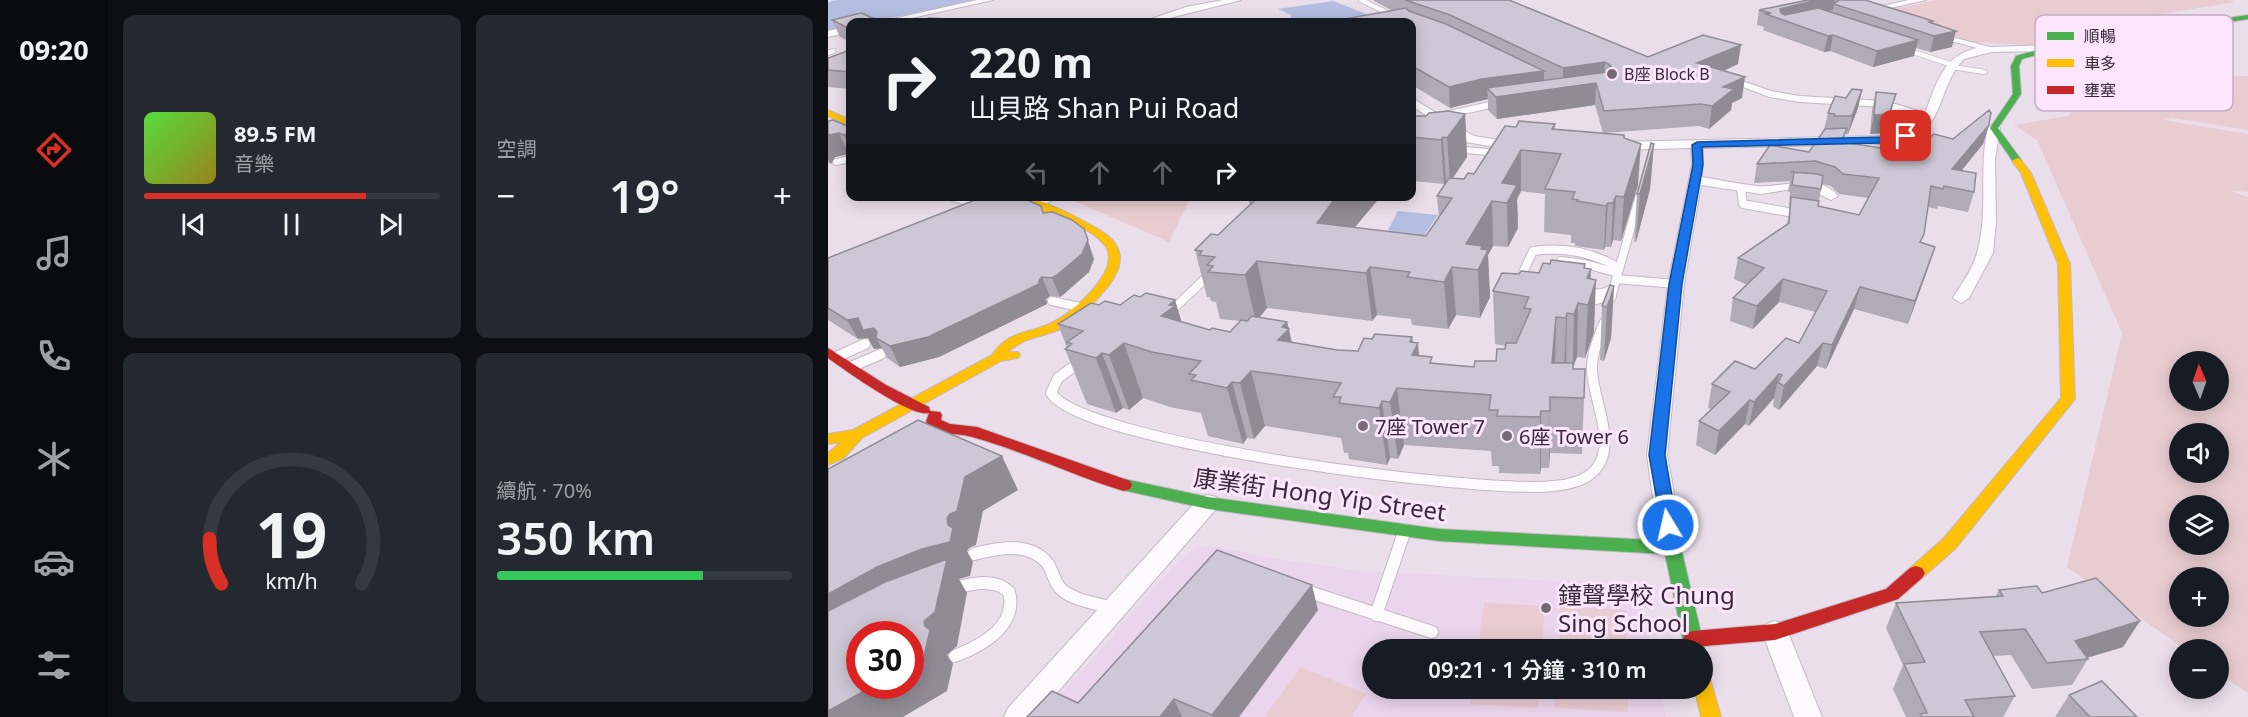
<!DOCTYPE html>
<html lang="zh-TW">
<head>
<meta charset="utf-8">
<style>
  :root { --surface:#171b24; --page:#242831; --text:#f1f3f6; --muted:#9ea1a6; --line:#363941; --accent:#d93025 }
  body { margin:0; font-family:"Noto Sans","Noto Sans TC",sans-serif; background:var(--page); color:var(--text); height:100vh; display:flex; flex-direction:column; font-size:22px; white-space:nowrap }
  * { box-sizing:border-box; margin:0 }
  p { font-size:20px; color:var(--muted) }
  .icon { flex:none; width:33px; height:33px; fill:none; stroke:currentColor; stroke-width:2; stroke-linecap:round; stroke-linejoin:round }
  .map { position:relative; flex:1; overflow:hidden }
  .side { display:flex; flex-direction:column; gap:15px; padding:15px; background:#0d0f14; width:720px }
  .side>* { flex:none }
  .banner { position:absolute; left:18px; top:18px; width:570px; height:183px; border-radius:12px; box-shadow:0 3px 15px #0003; background:#171b24; color:var(--text); overflow:hidden }
  .needle { width:39px; rotate:358deg }
  .buttons { position:absolute; left:1341px; top:351px; display:grid; gap:12px }
  .buttons a { display:grid; place-items:center; width:60px; height:60px; border-radius:50%; background:var(--surface); box-shadow:0 3px 15px #0003; font-size:30px }
  .speed { position:absolute; left:18px; top:621px; display:flex; gap:12px; font-size:30px; font-weight:700; text-align:center }
  .speed>* { display:grid; place-content:center; width:78px; height:78px; border-radius:50%; background:var(--surface); box-shadow:0 3px 15px #0003; line-height:1 }
  .speed .limit { border:9px solid #d22; background:#fff; color:#111 }
  .pin { position:absolute; display:grid; place-items:center; width:51px; height:51px; color:#fff; margin:-26px; border-radius:12px; box-shadow:0 3px 9px #0006 }
  .me { position:absolute; width:66px; margin:-33px; rotate:351deg; stroke-linejoin:round; filter:drop-shadow(0 0 4px #0008) }
  .turn { display:flex; align-items:center; gap:21px; height:126px; padding:0 24px; font-size:27px }
  .turn .icon { width:78px; height:78px; stroke-width:2.5 }
  .turn b { display:block; font-size:42px; line-height:51px }
  .lanes { display:flex; align-items:center; height:57px; padding:0 24px; background:#0003; justify-content:center; gap:30px; direction:ltr }
  .lanes .off { opacity:.35 }
  .big { font-size:45px; font-weight:600; line-height:1.1 }
  .side .tile { flex:1; display:flex; flex-direction:column; justify-content:center; gap:9px; min-width:0; padding:0 21px; border-radius:12px; background:var(--page) }
  .side .dial { align-items:center; gap:0 }
  .dial svg { height:156px; overflow:visible; fill:none; stroke:var(--line); stroke-width:7; stroke-linecap:round; text-anchor:middle }
  .dial text { fill:var(--text); stroke:none }
  .song { display:flex; align-items:center; gap:18px }
  .cover { width:72px; height:72px; border-radius:9px; background:linear-gradient(135deg,hsl(110 70% 55%),hsl(50 70% 35%)) }
  .played { height:6px; border-radius:3px; background:linear-gradient(90deg,var(--accent) 75%,var(--line) 75%) }
  .keys { display:flex; justify-content:space-around; direction:ltr }
  .heat { display:flex; justify-content:space-between; align-items:center; font-size:33px; direction:ltr }
  .charge { height:9px; border-radius:4px; background:linear-gradient(90deg,#34c759 70%,var(--line) 0) }
  .side .tiles { flex:1; display:grid; gap:15px; grid-template-columns:repeat(2,1fr) }
  .trip { position:absolute; left:534px; top:639px; width:351px; height:60px; border-radius:30px; background:var(--surface); box-shadow:0 3px 15px #0003; font-weight:600; line-height:60px; text-align:center }
  main { display:flex; flex:1; min-height:0 }
  .dock { display:flex; flex-direction:column; width:108px; justify-content:space-around; align-items:center; background:#090b0e; color:var(--muted) }
  .dock .icon { width:42px; height:42px }
  .dock .on { color:var(--accent) }
  .dock b { font-size:27px; color:var(--text) }
  .map>svg:first-child { display:block }
</style>
</head>
<body>
<main>
<nav class="dock">
<b>09:20</b>
<svg class="icon on" aria-label="directions" viewBox="0 0 24 24"><path d="M12 3l9 9-9 9-9-9zM9 14v-3h6M13 9l2 2-2 2"/></svg>
<svg class="icon" aria-label="music" viewBox="0 0 24 24"><path d="M9 18V5l10-2v13"/><circle cx="6" cy="18" r="3"/><circle cx="16" cy="16" r="3"/></svg>
<svg class="icon" aria-label="phone" viewBox="0 0 24 24"><path d="M5 4h4l2 5-3 2q2 4 5 5l2-3 5 2v4C11 20 4 13 5 4z"/></svg>
<svg class="icon" aria-label="climate" viewBox="0 0 24 24"><path d="M12 3v18M4 7l16 10M4 17L20 7"/></svg>
<svg class="icon" aria-label="car" viewBox="0 0 24 24"><path d="M5 17H2v-5l4-1 3-4h7l3 4 3 1v5h-3M9 17h6M6 11h13"/><circle cx="7" cy="17" r="2"/><circle cx="17" cy="17" r="2"/></svg>
<svg class="icon" aria-label="filters" viewBox="0 0 24 24"><path d="M4 7h16M4 17h16"/><circle cx="9" cy="7" r="2"/><circle cx="15" cy="17" r="2"/></svg>
</nav>
<section class="side">
<div class="tiles">
<div class="tile">
<div class="song"><i class="cover"></i><div><b>89.5 FM</b><p>音樂</p></div></div>
<div class="played"></div>
<div class="keys"><svg class="icon" aria-label="previous" viewBox="0 0 24 24"><path d="M18 5L8 12l10 7zM5 5v14"/></svg><svg class="icon" aria-label="pause" viewBox="0 0 24 24"><path d="M8 5v14M16 5v14"/></svg><svg class="icon" aria-label="next" viewBox="0 0 24 24"><path d="M6 5l10 7-10 7zM19 5v14"/></svg></div>
</div>
<div class="tile"><p>空調</p>
<div class="heat"><a>−</a><b class="big">19°</b><a>+</a></div>
</div>
<div class="tile dial"><svg viewBox="0 0 100 80">
<path d="M14 69A42 42 0 1 1 86 69"/>
<path d="M14 69A42 42 0 0 1 8 46" stroke="#d93025"/>
<text x="50" y="56" font-size="32" font-weight="700">19</text>
<text x="50" y="72" font-size="11">km/h</text>
</svg></div>
<div class="tile"><p>續航 · 70%</p><b class="big">350 km</b><div class="charge"></div></div>
</div>
</section>
<div class="map">
<svg width="1420" height="717" viewBox="0 0 1420 717">
  <rect width="100%" height="100%" fill="#ebdeeb"/>
  <path fill="#ebd5ec" d="M385 546 450 559 535 571 770 583 789 589 806 601 816 615 824 649 544 650V688L832 689 838 717H213L350 561 360 553 372 547Z"/>
  <path fill="#e8ccd1" fill-rule="evenodd" d="M1109 0H1401L1407 2 1260 26 1249 40 1202 45 1145 42 1052 12Z
    M1232 54 1328 63 1402 76H1420V130L1344 118 1336 120 1420 134V192L1400 190 1420 197V693L1391 673 1390 650 1357 649 1239 567 1294 333 1209 140 1186 125 1240 116 1257 91 1211 66ZM1352 362H1390V400H1352ZM1352 434H1390V472H1352ZM1352 506H1390V544H1352ZM1352 578H1390V616H1352Z
    M246 197V196L363 197 341 242 244 200Z
    M656 603 717 606 714 649H650Z
    M732 607 798 610 799 649H730Z
    M473 667 538 694 524 717H436Z
    M644 689H711L710 708 642 704Z
    M728 689H800V712L727 708Z"/>
  <path fill="#b4bee0" d="M10 0H152L42 22H22V27L0 31V2Z
    M505 1 536 13 547 22H469L463 19V15L450 9Z
    M570 211 610 215 575 267 558 234Z"/>
  <g fill="none" stroke-linecap="round" stroke-linejoin="round">
    <g stroke="#c3b9c4" stroke-width="6">
      <path id="lane-far4" d="M533 0 578 22
        M1269 29 1287 37
        M1076 49 1125 65
        M0 53 5 51
        M1124 67 1157 72"/>
    </g>
    <g stroke="#c3b9c4" stroke-width="8">
      <path id="lane-far3" d="M617 115 671 103
        M627 149 670 153
        M8 162 22 159
        M912 187 913 192"/>
    </g>
    <g stroke="#c3b9c4" stroke-width="10">
      <path id="lane-far2" d="M913 190 915 204 971 214
        M121 196 143 202 165 196
        M733 261 757 264 790 273
        M788 279 848 284
        M691 281 705 251C735 247 765 252 791 268
        M755 294 775 293 785 289
        M783 298 811 198
        M224 301 252 307
        M757 303 784 296
        M341 313 383 273
        M774 328 776 322"/>
    </g>
    <g stroke="#c3b9c4" stroke-width="12">
      <path id="lane-far1" d="M8 357 37 344
        M253 361 230 378 223 393C255 444 655 494 725 486 738 485 757 481 767 470 790 445 765 400 764 370 763 355 770 340 775 326
        M23 367 53 354"/>
    </g>
    <g stroke="#c3b9c4" stroke-width="14">
      <path id="lane" d="M146 554C170 548 203 541 220 564 225 572 226 582 233 589 246 601 268 603 285 608
        M124 589C142 584 166 577 181 592 190 626 153 646 127 656
        M475 590 604 632
        M548 615 577 530"/>
    </g>
    <g stroke="#c3b9c4" stroke-width="2">
      <path id="street" d="M149 0H165L66 22H51Z
        M395 0H413L326 22H314L358 7Z
        M1081 0H1098L1036 14 1032 11Z
        M22 26V32L0 37V31Z
        M1101 31 1162 47 1224 45 1229 48 1224 51 1164 52 1136 59C1114 80 1115 121 1090 134 1078 139 1065 141 1053 144L875 148 874 177C893 180 911 184 930 186 957 188 989 171 1010 196L1003 200 987 192 965 189 933 194 873 185 856 284 839 455 856 548 852 554 844 557 836 554 832 548 819 455 840 284 864 165 863 148 789 150 783 146 789 142 1053 136C1068 133 1083 131 1093 119L1056 107 972 102 941 97 900 81 905 78 943 91 972 96 1057 101 1097 113C1109 83 1114 56 1149 48L1101 35Z
        M1263 39 1293 49H1326L1331 52C1315 64 1277 50 1260 44L1258 42Z
        M584 98 646 136 690 143 696 147 690 151 638 142 584 106Z
        M1166 124 1172 128 1167 159 1168 222 1165 253 1141 298 1133 303 1125 298C1133 284 1145 269 1149 253 1161 212 1150 169 1160 128Z
        M212 196H230L213 207H203L201 204Z
        M380 495 388 497 391 503 388 509 208 717H176L180 708 372 497Z
        M947 621 956 624 960 632 994 717H966L934 632 938 624Z"/>
    </g>
    <g stroke="#c3b9c4" stroke-width="2">
      <path id="fast" d="M1420 15V19L1225 50 1194 59 1191 66 1193 94 1170 128 1194 161 1192 163H1186L1162 128 1185 94 1183 66 1188 56 1224 46Z
        M296 479 380 497 611 529 844 541 850 543 853 548 877 650 874 655V650H857L837 554 611 541 380 509 290 489 288 485 290 481Z"/>
    </g>
    <g stroke="#c3b9c4" stroke-width="2">
      <path id="slow" d="M0 110 22 120V126L0 116Z
        M1189 158 1192 159 1203 173 1242 264 1247 399 1128 548 1094 578 1088 580 1082 578 1079 573 1082 568 1116 538 1233 398 1230 264 1193 173 1184 161Z
        M185 196C211 196 247 216 270 229 308 251 290 278 266 302 256 312 246 322 234 328 214 338 198 336 180 352H190L192 355 190 358 173 361 34 438 16 458 0 465V453L13 442 0 444V434L25 430 164 355C181 329 204 334 227 321 246 311 298 267 275 243 252 218 211 217 185 196Z
        M874 672 881 675 893 717H873L866 688H874Z"/>
    </g>
    <g stroke="#c3b9c4" stroke-width="2">
      <path id="jam" d="M0 348 58 385 101 407 102 411 112 412 114 415 113 420 122 424 149 427 302 481 304 485 302 489 296 491C245 476 196 451 144 437 129 432 108 437 98 422L101 413C83 418 17 370 0 358Z
        M1088 566 1094 568 1097 573 1094 578 1070 599 947 640 865 647 858 645 855 639 858 633 865 631 947 624 1058 589 1082 568Z"/>
    </g>
    <use href="#lane-far4" stroke="#fcfafc" stroke-width="4.5"/>
    <use href="#lane-far3" stroke="#fcfafc" stroke-width="6"/>
    <use href="#lane-far2" stroke="#fcfafc" stroke-width="8"/>
    <use href="#lane-far1" stroke="#fcfafc" stroke-width="10"/>
    <use href="#lane" stroke="#fcfafc" stroke-width="12"/>
    <use href="#street" fill="#fcfafc" fill-rule="evenodd"/>
    <use href="#fast" fill="#4caf50" fill-rule="evenodd"/>
    <use href="#slow" fill="#ffc107" fill-rule="evenodd"/>
    <use href="#jam" fill="#c62828" fill-rule="evenodd"/>
  </g>
  <path fill="#b1abb7" fill-rule="evenodd" d="M546 0H681L820 57 910 64 896 71 914 98 904 103 903 110 881 129 871 126 775 133 767 105 669 119 660 110V99L622 108 584 85V22H505V21L565 11 546 1Z
    M980 0H1037L1105 21V24L1124 47 1102 52 1088 48 1086 56 1045 67 1002 51 996 52 935 30 936 27 929 25 931 10Z
    M4 20 22 22V42L12 37Z
    M22 50V89L0 87V58Z
    M1034 90 1030 108 1020 134H1017L1016 142 1052 148H1088L1125 139 1161 125 1155 144 1133 171 1146 192 1140 212 1110 206 1109 209 1100 207 1093 243 1107 247 1100 268 1080 324 1026 309 998 369 989 366 951 410 945 406 946 398 921 426 917 424 887 455 868 445 871 421 883 409 880 408 884 384 927 369 971 343 987 312 951 302 925 329 902 321 905 298 919 285 906 279 910 258 959 224 962 206H961L962 192H960L962 181 926 183 929 164 981 152 996 130 1000 113 1018 98ZM994 184 1003 186 1011 194 1040 198 1031 215 990 206Z
    M1048 92 1063 112 1057 133 1042 134 1044 110Z
    M637 114 639 157 625 178 636 179 646 174 688 127 727 124V130L796 138 810 185 793 241 785 240 783 247H777L776 250 747 246V243H743V235L716 232 717 194 693 191 689 199 690 228 680 247 665 246 660 255 662 297 652 318 628 315 620 329 584 325 583 319 549 315 544 321 439 308 431 317 460 328 463 342 509 350 530 351 544 339 584 337 585 343 591 356 605 363 646 367 668 361 677 349 678 346 667 344 665 291 691 274 757 268 762 279 766 332 757 358 749 357 745 369 756 398 754 454 722 453 721 468H713L712 474 671 473V466H664L663 451 576 445 570 459 562 458 559 465 521 459 520 453H516L513 438 437 426 426 439 419 438 415 444 380 436 373 413 342 407 315 398 301 410 295 408 288 413 259 404 237 349 239 348 230 324 271 305 354 322 382 330 402 332 412 321 392 319 388 302 383 301 382 297H379L367 250 390 235 422 205 420 199 423 196H553L526 228 598 236 611 218 609 196 619 182 616 184 584 181V116Z
    M0 121 22 127V154L7 157 3 164 0 163Z
    M826 144 822 189 808 242H806L809 194Z
    M181 198 215 213 266 259 261 272 236 294 232 297 222 296 218 299 219 304 111 357 72 367 59 358 54 348 46 349 40 338 30 339 0 320V258Z
    M786 286 783 338 776 361 772 360 774 306Z
    M1171 590 1214 593 1295 647 1259 658 1260 659 1244 685 1204 689 1183 655 1165 656 1187 696 1175 717H1078L1065 689 1075 665 1058 628 1068 603 1168 596Z
    M490 610 411 717H199L250 703Z
    M1241 695 1309 717H1227Z"/>
  <path fill="#908b95" d="M988 0H1007L1005 10 959 22 951 19 952 9Z
    M1128 31 1124 47 1102 52 1106 36Z
    M1005 35 1002 51 996 52 1000 36Z
    M1090 40 1086 56 1045 67 1049 51Z
    M913 45 910 64 867 83 869 63Z
    M777 62 776 83 768 84 767 105 669 119 668 97 659 88 660 99 622 108 621 87 654 79 716 71V90L735 88V68Z
    M917 77 914 98 904 103 903 110 881 129 884 106 895 87Z
    M1034 90 1030 108 1020 134 1024 116Z
    M1068 94 1057 133 1042 134 1046 115Z
    M637 114 639 157 622 182 619 138Z
    M0 123 11 133 21 154 7 157 3 164 0 159Z
    M1161 125 1155 144 1120 187 1124 169Z
    M22 133V148L16 135Z
    M615 137 618 182 616 184 613 140Z
    M813 144 810 185 793 241 796 197Z
    M826 144 822 189 808 242 812 194Z
    M693 150V191L689 199 690 228 680 247 679 203 674 183Z
    M509 196H553L518 238 489 223Z
    M788 196 785 240 783 247 785 203Z
    M664 201 665 246 660 255 662 297 652 318 650 270 638 244Z
    M780 203 777 247 776 250 778 206Z
    M256 229 266 259 261 272 236 294 232 297 224 278Z
    M1107 247 1100 268 1080 324 1087 301Z
    M429 261 439 308 428 322 417 275Z
    M542 267 549 315 544 321 538 273Z
    M624 267 628 315 620 329 616 282Z
    M763 269 762 299 768 280 766 332 757 358 760 305 759 278Z
    M214 277 222 296 218 299 219 304 111 357 72 367 62 346 211 280Z
    M955 279 951 302 925 329 929 306Z
    M786 286 783 338 776 361 779 307Z
    M1032 287 1026 309 998 369 1004 345Z
    M347 300 363 353 333 316 341 305Z
    M750 303 749 357 745 367 744 398 746 314Z
    M739 313 738 367 736 372 738 318Z
    M728 317 727 371 724 363Z
    M30 318 46 328 53 341 48 338 54 348 46 349 40 338 30 339 19 320Z
    M459 322 461 329 471 377 450 340 454 327Z
    M584 337 586 351 590 343 594 390H587L582 342Z
    M296 343 315 398 301 410 281 355Z
    M995 343 989 366 951 410 956 386Z
    M274 353 295 408 288 413 268 358Z
    M423 371 437 426 426 439 412 383Z
    M951 374 946 398 921 426 926 402Z
    M404 382 419 438 415 444 399 388Z
    M569 388 576 445 570 459 562 402Z
    M722 397V453L721 468 722 411Z
    M922 400 917 424 887 455 891 431Z
    M554 401 562 458 559 465 551 408Z
    M713 411V468L712 474V417Z
    M174 456 190 490 155 511 148 545 141 548 139 551 145 562 142 576 131 579 139 593 129 646 119 655 125 664 119 691 75 717H0V711L45 686H82V665L0 642V594L120 525 119 518 137 477Z
    M484 585 490 610 411 717H385L384 715Z
    M1312 621 1295 647 1251 660 1247 641Z
    M346 699 354 717H332Z"/>
  <path fill="#cec7d5" stroke="#908b95" stroke-width="1.5" d="M577 0H681L820 57 875 35 913 45 869 63 917 77 895 87 906 89 884 106 873 104 776 111 768 83 668 97 659 88 779 72 783 66 777 62 735 68 622 15Z
    M980 0H988L952 9 953 13 957 15 990 8 1090 40 1049 51 1005 35 1000 36 938 14 943 13 931 10Z
    M1011 0H1037L1105 21 1101 22 1128 31 1106 36 1006 4Z
    M578 8 581 11 618 24 716 71 654 79 621 87 584 66V22H507L505 21Z
    M33 13 54 22H22V29L4 20Z
    M101 18 170 22H91Z
    M22 50V72L0 70V58Z
    M1024 89 1034 90 1024 116H1006L1007 114 1000 113 1007 96 1018 98Z
    M1048 92 1068 94 1061 114 1046 115Z
    M1161 110 1163 113 1161 125 1124 169 1148 173 1146 192 1116 186 1115 189 1103 186 1096 234 1092 242 1107 247 1087 301 1032 287 1004 345 995 343 956 386 950 382 954 375 951 374 926 402 922 400 891 431 871 421 902 392 884 384 907 361 927 369 958 338 971 343 999 291 955 279 929 306 905 298 936 268 910 258 961 223 963 197 991 201 990 206 1031 215 1051 178 1015 174 1007 167 987 161 929 164 942 145 981 152 997 129 1019 128 1013 142 1053 148 1054 143 1088 148 1106 134 1125 139Z
    M620 111 637 114 619 138 615 137 613 140 584 137V116H598L601 113Z
    M5 120 22 127V133L16 135 11 133 0 135V121Z
    M691 121 727 124 724 129 796 135V138L813 144 796 197 788 196 785 203H780L778 206 749 201 750 200 744 199 747 192 717 189 733 154 693 150 674 183 689 185 679 203 664 201 638 244 654 246 653 249 660 250 650 270 624 267 616 282 579 277 582 272 542 267 538 273 429 261 417 275 380 272 385 266 379 265 387 257 371 255 374 251 367 250 383 234 390 235 427 200 420 199 423 196H509L489 223 598 236 624 198 609 196 621 178 636 179 640 173 646 174 677 126 688 127Z
    M823 143 826 144 812 194H809Z
    M963 172 990 174 995 176 993 189 964 185 966 172Z
    M157 196H180L181 198 192 197 213 206 215 213 225 212 244 220 256 229 260 240 254 254 229 275 224 278 214 277 211 280V284L100 337 62 346 48 338 49 332 46 328 35 330 30 318 19 320 0 308V258Z
    M723 260 757 264 756 268 763 269 759 278 768 280 760 305 750 303 746 314 739 313 738 318 728 317 724 363H745V369H757L756 398 722 397V411H713L712 417 669 416 670 410H661L663 395 569 388 562 402 554 401 551 408 511 403 513 397H505L513 383 423 371 412 383 404 382 399 388 363 380 368 375 361 374 373 361 324 352 296 343 281 355 274 353 268 358 237 349 244 344 239 342 255 331 230 324 263 303 271 305 277 301 292 305 306 295 312 297 318 293 347 300 341 305 347 306 333 316 382 330 384 328 402 332 413 320 419 321 424 316 459 322 454 327 461 329 450 340 509 350 530 351 536 338 544 339 547 334 584 337 582 342 590 343 584 355 604 357 602 363 646 367 647 361H668L669 349H677L678 343H688L703 309 696 308 701 297 665 291 674 273 691 274 693 271 711 273 715 263 722 264Z
    M782 285 786 286 782 299 779 307 774 306Z
    M90 420 174 456 137 477 129 511 122 514 119 518 120 525 125 528 122 542 94 549 49 567 0 594V469Z
    M389 550 484 585 384 715 346 699 332 717H199L224 691 250 703Z
    M119 559 107 612 96 621 97 626 102 630 96 657 82 665V634H32V686H45L0 711V611L57 582Z
    M1268 578 1312 621 1247 641 1260 659 1219 663 1197 629 1152 632 1187 696 1137 700 1146 717H1094L1092 714 1099 713 1076 664 1097 662 1068 603 1175 596 1171 590 1209 586 1214 593Z
    M1274 681 1309 717H1262L1241 695Z"/>
  <path fill="#1a73e8" stroke="#114b97" stroke-width="1.5" d="M1078 133 1083 136 1081 138 1053 143 874 147 875 165 854 284 837 455 849 525 846 530 840 531 834 530 821 455 841 284 865 165 864 145 869 142 1053 137Z"/>
  <g fill="#746a74" stroke="#fde5fe" stroke-width="2">
    <circle cx="784" cy="74" r="6"/>
    <circle cx="535" cy="426" r="6"/>
    <circle cx="679" cy="436" r="6"/>
    <circle cx="718" cy="608" r="6"/>
  </g>
  <g text-anchor="middle" dominant-baseline="central" stroke-width="6" stroke-linejoin="round" paint-order="stroke">
    <g font-size="16" fill="#342b34" stroke="#fde5fe" text-anchor="start">
      <text x="796" y="74">B座 Block B</text>
    </g>
    <g font-size="20" fill="#342b34" stroke="#fde5fe" text-anchor="start">
      <text x="547" y="426">7座 Tower 7</text>
      <text x="691" y="436">6座 Tower 6</text>
    </g>
    <g font-size="24" fill="#342b34" stroke="#fde5fe">
      <text transform="translate(492 494) rotate(8)">康業街 Hong Yip Street</text>
    </g>
    <g font-size="24" fill="#342b34" stroke="#fde5fe" text-anchor="start">
      <text x="730" y="594">鐘聲學校 Chung<tspan x="730" dy="28">Sing School</tspan></text>
    </g>
  </g>
  <rect x="1207" y="15" width="198" height="96" rx="9" fill="#fde5fe" stroke="#c1adc1" stroke-width="1.5"/>
  <rect x="1219" y="32" width="27" height="8" fill="#4caf50"/>
  <rect x="1219" y="59" width="27" height="8" fill="#ffc107"/>
  <rect x="1219" y="86" width="27" height="8" fill="#c62828"/>
  <g font-size="16" fill="#342b34">
    <text x="1256" y="42">順暢</text>
    <text x="1256" y="69">車多</text>
    <text x="1256" y="96">壅塞</text>
  </g>
</svg>
<div class="buttons">
<a><svg class="needle" viewBox="-14 -14 28 28"><path d="M0-13l5 13h-10z" fill="#e53935"/><path d="M0 13l5-13h-10z" fill="#9ea1a6"/></svg></a>
<a><svg class="icon" aria-label="sound" viewBox="0 0 24 24"><path d="M4 9h4l5-4v14l-5-4H4zM17 9q2 3 0 6"/></svg></a>
<a><svg class="icon" aria-label="layers" viewBox="0 0 24 24"><path d="M12 4l9 5-9 5-9-5zM3 14l9 5 9-5"/></svg></a>
<a>+</a>
<a>−</a>
</div>
<div class="speed"><div class="limit">30</div></div>
<div class="pin" style="left:1078px;top:136px;background:#d93025"><svg class="icon" aria-label="arrive" viewBox="0 0 24 24"><path d="M6 21V4h12l-3 4 3 4H6"/></svg></div>
<svg class="me" style="left:840px;top:525px" viewBox="-20 -20 40 40"><circle r="17" fill="#1a73e8" stroke="#fff" stroke-width="3"/><path d="M0-11L8 9 0 5-8 9z" fill="#fff"/></svg>
<div class="trip">09:21 · 1 分鐘 · 310 m</div>
<div class="banner">
<div class="turn"><svg class="icon" aria-label="right" viewBox="0 0 24 24"><path d="M7 20v-9h11M14 6l5 5-5 5"/></svg><div><b>220 m</b>山貝路 Shan Pui Road</div></div>
<div class="lanes"><svg class="icon off" aria-label="left" viewBox="0 0 24 24"><path d="M17 20v-9H6M10 6l-5 5 5 5"/></svg><svg class="icon off" aria-label="ahead" viewBox="0 0 24 24"><path d="M12 20V5M6 11l6-6 6 6"/></svg><svg class="icon off" aria-label="ahead" viewBox="0 0 24 24"><path d="M12 20V5M6 11l6-6 6 6"/></svg><svg class="icon" aria-label="right" viewBox="0 0 24 24"><path d="M7 20v-9h11M14 6l5 5-5 5"/></svg></div>
</div>
</div>
</main>
</body>
</html>
